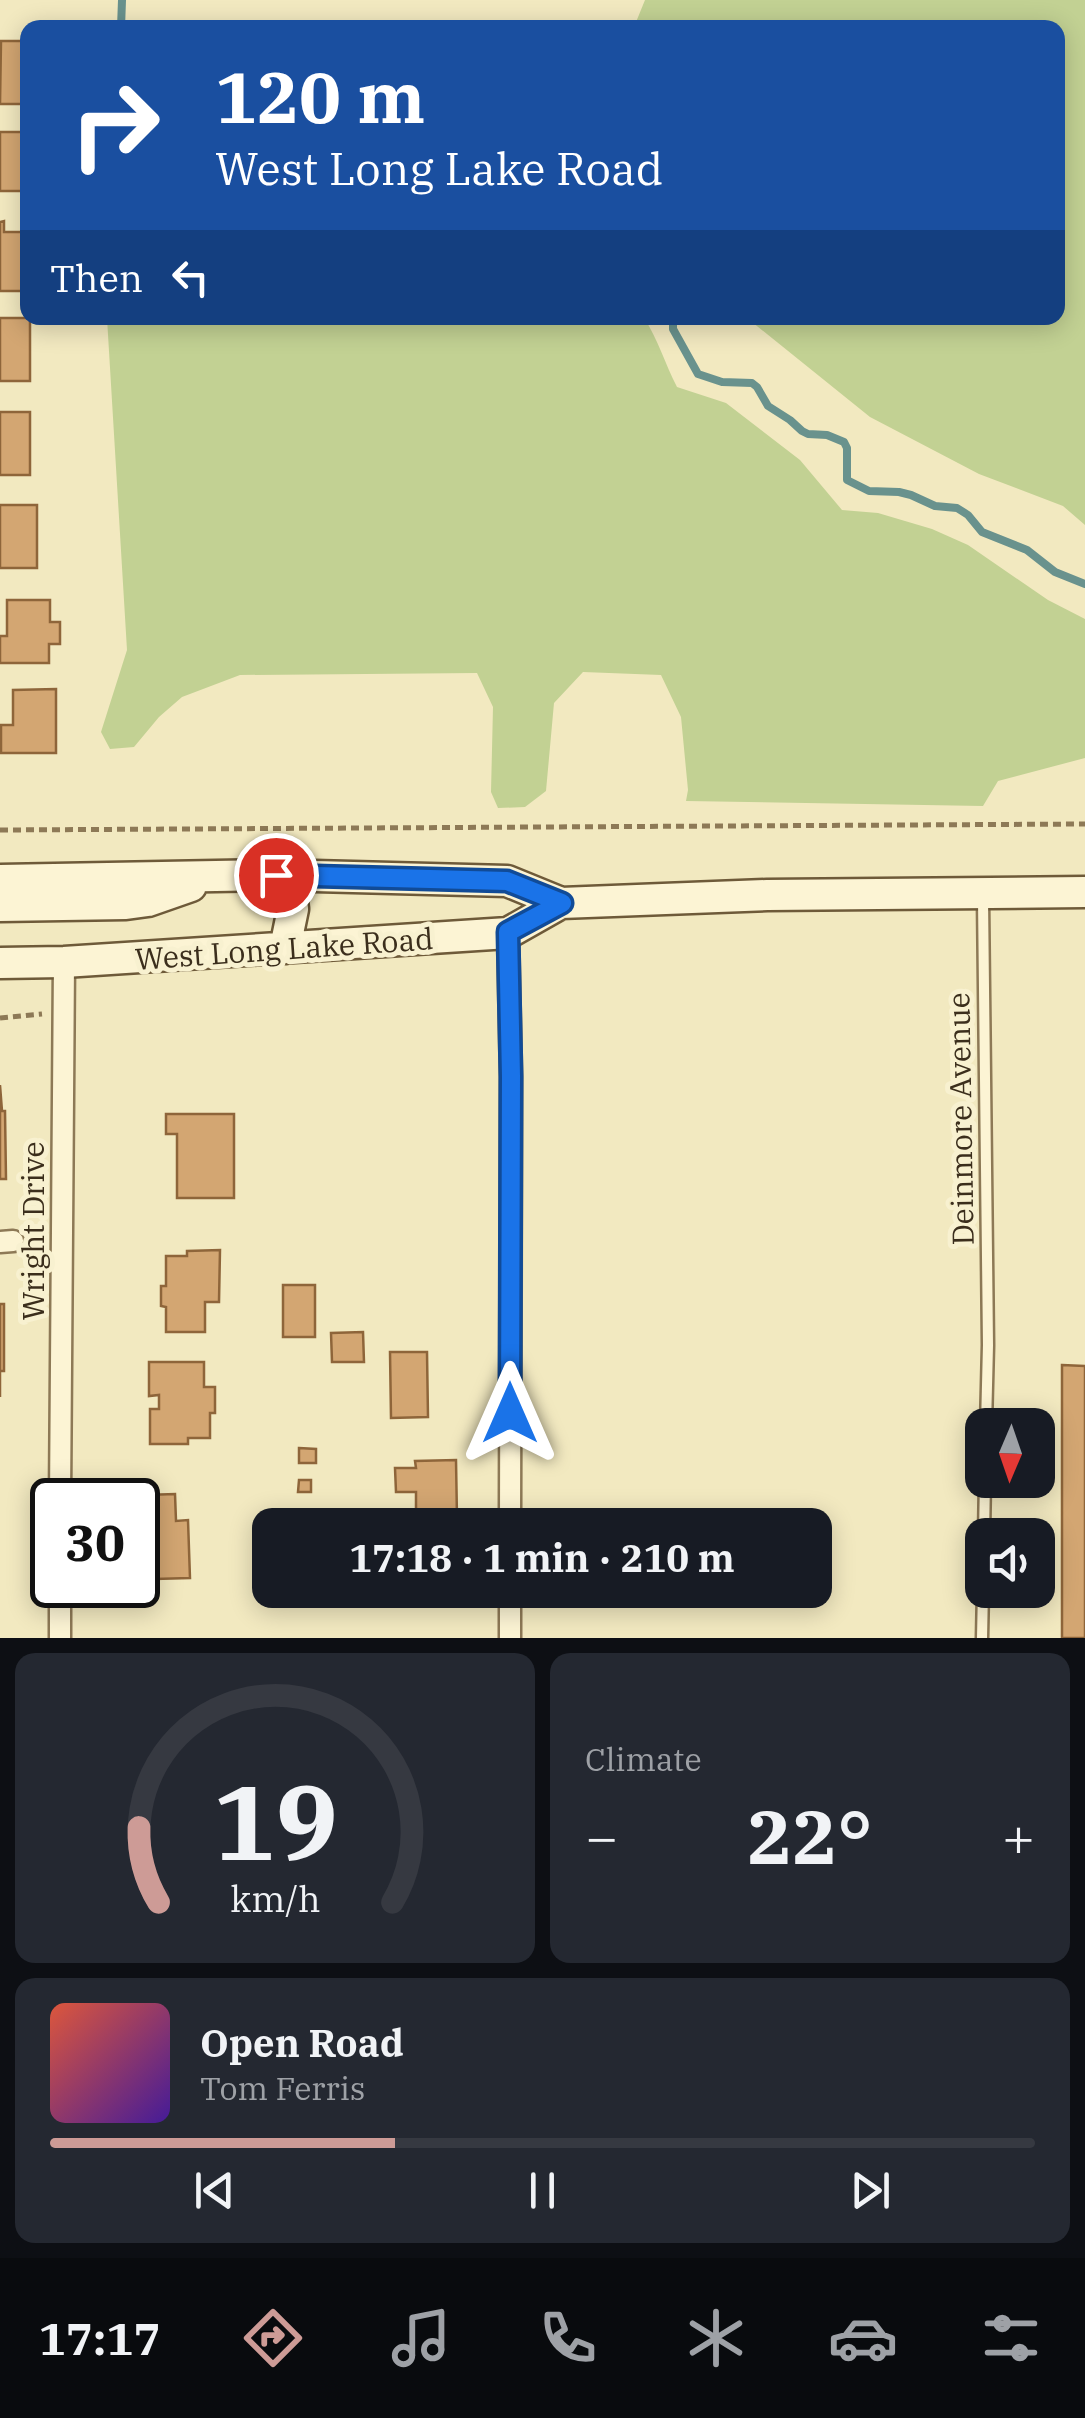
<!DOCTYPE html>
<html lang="en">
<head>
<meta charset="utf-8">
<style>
  :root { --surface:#171b24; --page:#242831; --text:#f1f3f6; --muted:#9ea1a6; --line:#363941; --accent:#cd9b96 }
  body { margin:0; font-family:"IBM Plex Serif",serif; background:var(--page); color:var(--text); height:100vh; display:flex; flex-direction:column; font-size:38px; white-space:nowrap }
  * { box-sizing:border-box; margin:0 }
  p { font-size:32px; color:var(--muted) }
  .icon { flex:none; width:55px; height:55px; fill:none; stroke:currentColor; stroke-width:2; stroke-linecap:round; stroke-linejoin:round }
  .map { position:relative; height:1638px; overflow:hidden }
  .sheet { display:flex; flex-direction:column; gap:15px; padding:15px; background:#0d0f14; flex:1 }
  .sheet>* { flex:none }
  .guide { position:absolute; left:20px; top:20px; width:1045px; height:305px; border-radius:20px; box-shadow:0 5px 25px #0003; background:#1a4fa0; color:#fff; overflow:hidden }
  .needle { width:65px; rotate:182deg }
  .controls { position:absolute; left:965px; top:1408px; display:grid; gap:20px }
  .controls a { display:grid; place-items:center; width:90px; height:90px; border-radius:20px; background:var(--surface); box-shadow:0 5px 25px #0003; font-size:50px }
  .speed { position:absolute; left:30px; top:1478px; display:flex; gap:20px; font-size:50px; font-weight:700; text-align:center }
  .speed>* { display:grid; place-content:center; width:130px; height:130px; border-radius:50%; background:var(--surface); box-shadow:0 5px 25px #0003; line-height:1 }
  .speed .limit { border:5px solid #111; border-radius:15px; background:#fff; color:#111 }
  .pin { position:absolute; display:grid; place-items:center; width:85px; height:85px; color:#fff; margin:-42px; border:5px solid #fff; border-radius:50%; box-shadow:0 2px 10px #0007 }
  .me { position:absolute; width:110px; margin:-55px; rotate:0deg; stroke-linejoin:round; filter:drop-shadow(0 0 8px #0008) }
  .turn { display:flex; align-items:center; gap:35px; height:210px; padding:0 30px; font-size:45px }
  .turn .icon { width:130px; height:130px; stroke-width:2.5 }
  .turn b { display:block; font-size:70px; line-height:85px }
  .then { display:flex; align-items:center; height:95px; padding:0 30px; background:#0003; gap:20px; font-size:38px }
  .big { font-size:75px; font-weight:800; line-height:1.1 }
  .sheet .tile { flex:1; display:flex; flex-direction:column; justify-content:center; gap:15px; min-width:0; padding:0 35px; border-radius:20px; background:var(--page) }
  .sheet .dial { align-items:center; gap:0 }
  .dial svg { height:260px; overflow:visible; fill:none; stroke:var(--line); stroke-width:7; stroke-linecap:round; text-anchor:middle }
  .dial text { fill:var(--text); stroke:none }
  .song { display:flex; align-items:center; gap:30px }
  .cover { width:120px; height:120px; border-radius:15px; background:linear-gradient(135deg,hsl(10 70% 55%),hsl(260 70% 35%)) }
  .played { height:10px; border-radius:5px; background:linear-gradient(90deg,var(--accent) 35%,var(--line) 35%) }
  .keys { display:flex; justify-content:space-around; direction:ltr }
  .heat { display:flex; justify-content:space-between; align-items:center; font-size:55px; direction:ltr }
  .sheet .tiles { flex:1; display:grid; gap:15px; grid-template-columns:1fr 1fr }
  .tile:last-child { grid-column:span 2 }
  .trip { position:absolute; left:252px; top:1508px; width:580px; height:100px; border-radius:20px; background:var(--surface); box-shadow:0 5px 25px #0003; font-weight:800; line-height:100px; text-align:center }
  .menu { display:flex; height:160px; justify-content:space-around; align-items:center; background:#090b0e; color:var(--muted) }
  .menu .icon { width:70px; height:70px }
  .menu .on { color:var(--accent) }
  .menu b { font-size:45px; color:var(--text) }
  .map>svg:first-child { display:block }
</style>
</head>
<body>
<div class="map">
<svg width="1085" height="1638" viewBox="0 0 1085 1638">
  <rect width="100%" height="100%" fill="#f2e9c0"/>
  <path fill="#c2d193" d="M645 0H1085V525L1063 506 979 474 870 417 747 318H1058V28L634 27Z
    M107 318H644C658 339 665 364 677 387L726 403 800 460 842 510 878 513 932 529 968 545 1048 600 1085 619V758L998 781 983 806 686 801 688 790 681 717 661 675 583 672 554 703 546 791 525 807 498 808 491 792 493 707 477 673 240 675 182 697 159 717 134 747 110 749 101 732 127 650Z"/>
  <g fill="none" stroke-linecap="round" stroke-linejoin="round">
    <path stroke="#69928d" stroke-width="8" d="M121 28 122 0
      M673 318V329L698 374 722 382 752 383 757 387 768 406 790 420 802 431 808 434 827 435 844 442 847 448V480L869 491 899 492 911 495 935 506 957 508 968 515 982 532 1027 550 1055 572 1085 584"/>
  </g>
  <path fill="#d3a672" stroke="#8e653a" stroke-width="2.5" d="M1 41H28V104H0Z
    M0 132H28L27 191H0Z
    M4 221V232H28V291H0V222Z
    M0 318H30V381H0Z
    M0 412H30V475H0Z
    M0 505H37V568H0Z
    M7 600H50V622H60V644H49V663H0V636H7Z
    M56 689V753H1V725H13V690Z
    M0 1085 2 1111H5L6 1179H0Z
    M166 1114H234V1198H177V1134H166Z
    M220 1250 219 1302H205V1332H166V1307L161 1306V1286H166V1256H187V1251Z
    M283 1285H315V1337H283Z
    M0 1304H4V1371H0V1397Z
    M363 1332 364 1362H332L331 1333Z
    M390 1352H427L428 1417 391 1418Z
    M149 1362H204V1387H215V1413H210V1438H188V1444H150V1409H159V1395L149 1396Z
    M1062 1365 1085 1366V1638H1062Z
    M299 1448 316 1449V1463H299Z
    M456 1460 457 1518H449V1525H429V1518H416V1492H396L395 1468H416L415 1461Z
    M299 1480H311V1492H298Z
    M175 1494 176 1521 188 1520 190 1578 155 1579 154 1531H146L145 1495Z"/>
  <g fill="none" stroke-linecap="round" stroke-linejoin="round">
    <g stroke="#8d7956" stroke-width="15">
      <path id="lane" d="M983 899 988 1345 986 1425
        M984 1535 985 1480
        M982 1638 983 1590"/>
    </g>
    <g stroke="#8d7956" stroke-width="25">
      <path id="street" d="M508 933 511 1077 510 1525
        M0 1242 13 1241
        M60 1500 64 962
        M60 1638V1585
        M510 1638V1590"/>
    </g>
    <g stroke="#6e5a39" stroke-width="35">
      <path id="secondary" d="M276 875 290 885 293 909 285 948
        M0 880 276 875 507 881 561 903 767 895 1085 892
        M0 906 126 904 148 901 191 886
        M0 963 64 962 508 933 561 903"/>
    </g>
    <path stroke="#8d7956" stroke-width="5" stroke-dasharray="8 5" stroke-linecap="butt" d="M0 830 1085 824
      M0 1018 42 1014"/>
    <use href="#lane" stroke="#fcf4d4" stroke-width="10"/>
    <use href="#street" stroke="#fcf4d4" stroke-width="20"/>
    <use href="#secondary" stroke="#fcf4d4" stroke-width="30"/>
  </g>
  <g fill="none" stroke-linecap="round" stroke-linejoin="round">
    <g stroke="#114b97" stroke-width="25">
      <path id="route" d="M276 875 507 881 562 903 508 932 511 1076 510 1413"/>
    </g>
    <use href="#route" stroke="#1a73e8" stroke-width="18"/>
  </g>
  <g text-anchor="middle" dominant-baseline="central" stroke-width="10" stroke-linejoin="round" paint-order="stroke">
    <g font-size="30" fill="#3b2e1c" stroke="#f8f1d0">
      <text transform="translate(284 948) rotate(-4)">West Long Lake Road</text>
      <text transform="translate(960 1119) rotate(-91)">Deinmore Avenue</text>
      <text transform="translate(32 1231) rotate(-90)">Wright Drive</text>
    </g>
  </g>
</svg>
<div class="controls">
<a><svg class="needle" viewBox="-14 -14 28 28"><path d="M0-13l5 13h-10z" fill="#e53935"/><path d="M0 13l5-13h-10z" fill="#9ea1a6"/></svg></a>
<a><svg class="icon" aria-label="sound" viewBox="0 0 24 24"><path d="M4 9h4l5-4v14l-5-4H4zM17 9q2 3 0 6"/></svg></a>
</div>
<div class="speed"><div class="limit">30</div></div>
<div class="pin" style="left:276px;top:875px;background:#d93025"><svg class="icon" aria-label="arrive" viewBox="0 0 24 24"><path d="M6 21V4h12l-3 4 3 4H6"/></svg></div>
<svg class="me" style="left:510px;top:1413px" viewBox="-20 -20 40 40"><path d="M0-17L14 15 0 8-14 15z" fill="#1a73e8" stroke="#fff" stroke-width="4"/></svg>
<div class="trip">17:18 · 1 min · 210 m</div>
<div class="guide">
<div class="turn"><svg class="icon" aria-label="right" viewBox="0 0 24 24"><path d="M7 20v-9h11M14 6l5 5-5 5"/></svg><div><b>120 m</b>West Long Lake Road</div></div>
<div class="then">Then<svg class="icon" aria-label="left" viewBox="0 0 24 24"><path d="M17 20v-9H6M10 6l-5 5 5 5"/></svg></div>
</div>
</div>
<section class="sheet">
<div class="tiles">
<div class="tile dial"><svg viewBox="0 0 100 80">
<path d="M14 69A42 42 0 1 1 86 69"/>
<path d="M14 69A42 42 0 0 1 8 46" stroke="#cd9b96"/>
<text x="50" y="56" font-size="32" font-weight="700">19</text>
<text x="50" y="72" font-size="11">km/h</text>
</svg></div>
<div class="tile"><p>Climate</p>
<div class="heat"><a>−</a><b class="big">22°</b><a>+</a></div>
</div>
<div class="tile">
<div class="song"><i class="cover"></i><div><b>Open Road</b><p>Tom Ferris</p></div></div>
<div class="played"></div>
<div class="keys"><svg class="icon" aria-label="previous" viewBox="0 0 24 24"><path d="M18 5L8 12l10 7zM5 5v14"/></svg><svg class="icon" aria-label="pause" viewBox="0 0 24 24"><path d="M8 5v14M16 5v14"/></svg><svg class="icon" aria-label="next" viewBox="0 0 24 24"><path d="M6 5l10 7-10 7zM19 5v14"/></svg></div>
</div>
</div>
</section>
<nav class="menu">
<b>17:17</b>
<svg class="icon on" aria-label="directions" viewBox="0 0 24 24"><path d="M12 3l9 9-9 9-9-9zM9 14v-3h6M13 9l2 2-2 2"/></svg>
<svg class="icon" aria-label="music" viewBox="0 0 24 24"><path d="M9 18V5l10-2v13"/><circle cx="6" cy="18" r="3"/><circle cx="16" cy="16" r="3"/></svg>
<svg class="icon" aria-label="phone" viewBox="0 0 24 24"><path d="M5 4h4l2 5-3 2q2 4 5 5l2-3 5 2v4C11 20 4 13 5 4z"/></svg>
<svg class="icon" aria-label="climate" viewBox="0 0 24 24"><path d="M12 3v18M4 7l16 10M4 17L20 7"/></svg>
<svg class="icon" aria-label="car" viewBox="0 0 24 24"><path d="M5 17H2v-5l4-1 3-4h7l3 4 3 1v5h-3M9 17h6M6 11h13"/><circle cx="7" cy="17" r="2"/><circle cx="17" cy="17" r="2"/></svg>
<svg class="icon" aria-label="filters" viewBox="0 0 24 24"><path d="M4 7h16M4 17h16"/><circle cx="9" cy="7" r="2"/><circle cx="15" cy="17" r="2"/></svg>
</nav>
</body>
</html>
